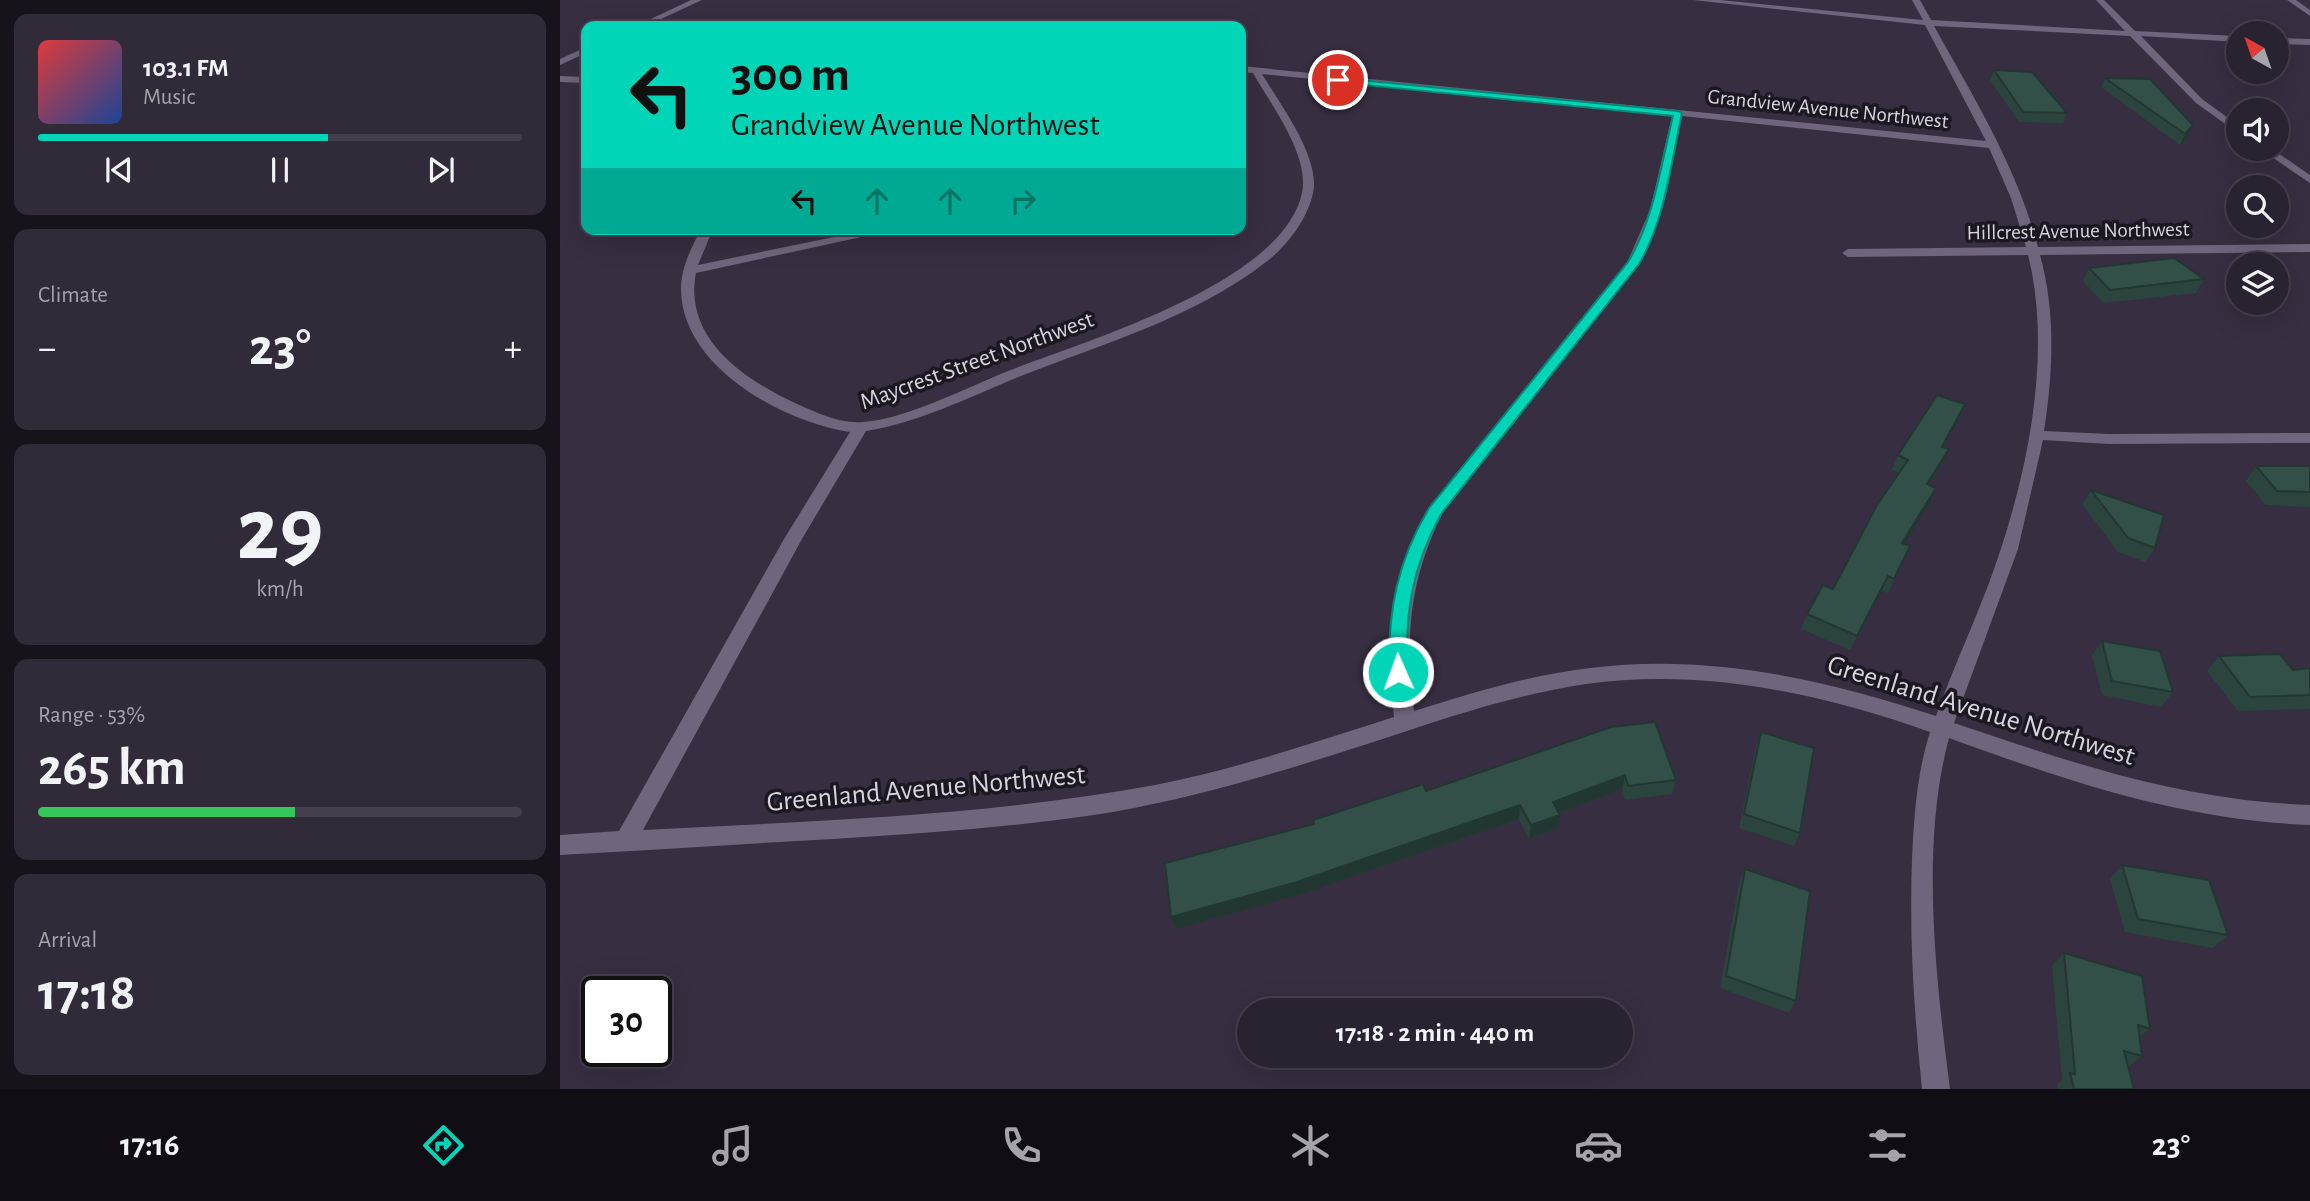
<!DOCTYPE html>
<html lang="en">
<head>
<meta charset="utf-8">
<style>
  :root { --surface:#292231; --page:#312a39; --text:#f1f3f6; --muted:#a5a4ab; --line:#453f4d; --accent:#00d5b7 }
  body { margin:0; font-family:"Alegreya Sans",sans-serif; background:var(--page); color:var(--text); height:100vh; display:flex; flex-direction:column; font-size:26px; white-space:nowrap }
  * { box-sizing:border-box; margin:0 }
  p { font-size:23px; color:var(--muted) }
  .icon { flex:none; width:38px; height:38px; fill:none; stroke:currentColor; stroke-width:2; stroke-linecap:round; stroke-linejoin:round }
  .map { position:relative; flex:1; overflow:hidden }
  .details { display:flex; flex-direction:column; gap:14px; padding:14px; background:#17131b; width:560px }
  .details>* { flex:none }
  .banner { position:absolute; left:21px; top:21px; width:665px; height:214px; border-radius:14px; box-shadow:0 7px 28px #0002,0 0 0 2px var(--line); background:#00d5b7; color:#111; overflow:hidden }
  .needle { width:46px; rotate:320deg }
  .tools { position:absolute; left:1666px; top:21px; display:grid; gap:14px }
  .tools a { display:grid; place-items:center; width:63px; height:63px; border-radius:50%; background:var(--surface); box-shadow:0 7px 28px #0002,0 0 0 2px var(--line); font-size:35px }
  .speed { position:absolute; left:21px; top:976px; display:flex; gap:14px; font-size:35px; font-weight:700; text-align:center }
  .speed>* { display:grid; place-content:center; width:91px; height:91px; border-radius:50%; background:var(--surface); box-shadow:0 7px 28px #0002,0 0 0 2px var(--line); line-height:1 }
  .speed .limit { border:4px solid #111; border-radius:10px; background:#fff; color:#111 }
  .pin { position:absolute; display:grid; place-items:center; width:60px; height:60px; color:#fff; margin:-30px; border:4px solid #fff; border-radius:50%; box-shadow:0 2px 7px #0007 }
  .me { position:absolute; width:77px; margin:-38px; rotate:358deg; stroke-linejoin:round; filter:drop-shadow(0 0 5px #0008) }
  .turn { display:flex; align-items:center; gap:24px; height:147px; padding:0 35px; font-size:32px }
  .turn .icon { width:91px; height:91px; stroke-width:2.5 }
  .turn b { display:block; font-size:49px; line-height:60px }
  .lanes { display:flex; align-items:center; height:66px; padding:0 35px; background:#0003; justify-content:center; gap:35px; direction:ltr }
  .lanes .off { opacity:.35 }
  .big { font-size:52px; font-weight:600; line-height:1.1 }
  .details .widget { flex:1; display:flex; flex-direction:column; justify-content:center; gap:10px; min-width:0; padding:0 24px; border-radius:14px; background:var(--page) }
  .details .dial { align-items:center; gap:0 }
  .dial b { font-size:91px; line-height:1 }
  .song { display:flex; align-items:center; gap:21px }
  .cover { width:84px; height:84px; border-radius:10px; background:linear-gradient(135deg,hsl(0 70% 55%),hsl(220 70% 35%)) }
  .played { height:7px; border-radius:4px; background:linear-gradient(90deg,var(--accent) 60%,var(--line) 60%) }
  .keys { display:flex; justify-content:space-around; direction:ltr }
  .heat { display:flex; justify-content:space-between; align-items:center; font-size:38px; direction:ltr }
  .charge { height:10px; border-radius:5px; background:linear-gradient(90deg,#34c759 53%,var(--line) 0) }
  .trip { position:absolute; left:677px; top:998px; width:396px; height:70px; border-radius:35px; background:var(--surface); box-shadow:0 7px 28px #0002,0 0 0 2px var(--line); font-weight:600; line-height:70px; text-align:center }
  .tab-bar { display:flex; height:112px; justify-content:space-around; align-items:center; background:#100e14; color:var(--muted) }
  .tab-bar .icon { width:49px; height:49px }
  .tab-bar .selected { color:var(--accent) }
  .tab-bar b { font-size:32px; color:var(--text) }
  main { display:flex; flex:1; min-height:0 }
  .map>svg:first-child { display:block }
</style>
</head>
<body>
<main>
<section class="details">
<div class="widget">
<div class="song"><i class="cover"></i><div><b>103.1 FM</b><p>Music</p></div></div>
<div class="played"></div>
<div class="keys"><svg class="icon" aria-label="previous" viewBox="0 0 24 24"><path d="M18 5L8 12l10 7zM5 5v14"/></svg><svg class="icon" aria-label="pause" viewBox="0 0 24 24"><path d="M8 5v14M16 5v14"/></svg><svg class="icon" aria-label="next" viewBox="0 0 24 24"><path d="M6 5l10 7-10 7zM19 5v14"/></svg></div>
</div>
<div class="widget"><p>Climate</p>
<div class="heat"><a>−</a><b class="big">23°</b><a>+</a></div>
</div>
<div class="widget dial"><b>29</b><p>km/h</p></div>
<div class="widget"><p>Range · 53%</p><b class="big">265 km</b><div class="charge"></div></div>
<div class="widget"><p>Arrival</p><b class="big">17:18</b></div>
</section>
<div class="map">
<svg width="1750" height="1089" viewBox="0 0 1750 1089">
  <rect width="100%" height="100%" fill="#372e41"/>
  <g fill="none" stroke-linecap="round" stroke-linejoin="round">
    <path fill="#6f657c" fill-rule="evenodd" d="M131 0H142L86 26H76Z
      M1133 0H1160L1363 20 1352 0H1360L1371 20 1565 31 1536 0H1544L1575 31 1678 36V42L1581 36 1642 99 1678 125V133L1636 103 1570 36 1374 26C1414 98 1457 167 1478 247L1750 244V252L1480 255C1496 312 1493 373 1484 431L1549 434 1750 433V443L1549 444 1483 440 1458 549 1394 723C1516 764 1620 800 1750 805V825C1621 820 1510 782 1389 738 1360 845 1376 980 1390 1089H1362C1354 1012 1349 936 1352 859 1354 815 1357 773 1370 732 1260 693 1144 668 1026 684 966 693 907 711 850 730 752 762 654 794 553 812 460 827 366 833 273 839 182 844 91 850 0 855V835L59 831 224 539 290 432C222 422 121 366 121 289 121 267 131 249 141 229H153L138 265 313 229H338L136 273C123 339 185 380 237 404 258 413 280 424 303 422 346 419 406 388 448 371 525 341 723 283 742 193 750 155 711 105 693 73L681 72V66L1426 141 1365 25ZM702 74 1112 116 1090 210 1067 263 869 508C829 574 827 643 834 717 755 742 677 769 595 785 427 816 254 821 83 830L242 539 306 431C359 423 411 396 461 376 544 343 634 318 706 262 727 246 747 220 753 193 761 158 720 104 702 74ZM1122 116 1429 148 1451 198 1466 247 1288 249 1282 253 1288 257 1468 255C1494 358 1465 486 1429 583 1412 628 1392 671 1376 716 1264 679 1148 653 1030 668 970 675 911 693 854 711 845 636 849 582 882 514L1079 264 1101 210Z
      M1727 0H1736L1750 10V16Z
      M1717 38 1750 39V45L1717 44Z
      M26 47V53L0 65V59Z
      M0 76 26 77V83L0 82Z
      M1700 149H1712L1750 175V183Z"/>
  </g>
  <path fill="#2b443e" d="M1434 70 1507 113 1503 123 1459 122 1430 80Z
    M1545 78 1628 136 1620 145 1541 87Z
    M1529 268 1644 279 1636 293 1543 303 1523 281Z
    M1399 418 1384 447 1382 463 1369 485 1370 502 1344 544 1343 561 1328 593 1322 591 1290 650 1241 629 1247 614 1273 589 1339 473 1332 470 1338 455Z
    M1696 466H1750V507L1706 505 1686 481Z
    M1531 490 1595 548 1585 562 1558 552 1522 504Z
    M1542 641 1613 692 1601 707 1542 695 1532 655Z
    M1659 656 1733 670 1750 668V709L1678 711 1647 671Z
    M1051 727 1116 780 1112 794 1065 800 1062 789 999 813 998 828 969 839 959 819 739 895 616 929 611 917 753 824V820L866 791Z
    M1201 732 1240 833 1234 846 1179 828 1196 746Z
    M1562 865 1668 935 1653 948 1565 932 1550 879Z
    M1185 869 1236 1001 1229 1013 1160 988 1179 883Z
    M1504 953 1590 1029 1579 1037 1582 1056 1568 1067 1574 1089H1498L1497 1084 1502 1080 1492 966Z"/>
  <path fill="#233732" d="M1633 125 1628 136 1620 145 1625 134Z
    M1405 404 1399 418 1376 461 1382 447Z
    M1389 449 1382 463 1360 498 1367 484Z
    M1376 488 1370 502 1336 558 1342 543Z
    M1328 576 1322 591 1290 650 1297 636Z
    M1065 775 1062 789 991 816 993 802Z
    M960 805 959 819 739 895 616 929 611 917Z
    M1000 815 998 828 969 839 971 825Z"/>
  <path fill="#324f48" stroke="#233732" stroke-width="2" d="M1434 70 1472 72 1507 113 1463 112Z
    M1545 78 1590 79 1633 125 1625 134Z
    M1614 258 1644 279 1550 290 1529 268Z
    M1377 395 1405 404 1382 447 1389 449 1367 484 1376 488 1342 543 1350 546 1334 579 1328 576 1297 636 1247 614 1263 585 1273 589 1317 505 1348 460 1338 455Z
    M1696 466H1750V492L1717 491Z
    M1531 490 1604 515 1595 548 1568 538Z
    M1542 641 1600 651 1613 692 1552 681Z
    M1720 654 1733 670 1750 668V695L1690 697 1659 656Z
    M1095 722 1116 780 1068 786 1065 775 993 802 1000 815 971 825 960 805 737 882 611 917 605 863 754 824 753 820 863 784 866 791 1051 727Z
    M1201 732 1254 748 1240 833 1184 814Z
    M1562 865 1649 880 1668 935 1578 919Z
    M1185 869 1250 891 1236 1001 1166 976Z
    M1504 953 1582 976 1590 1029 1578 1025 1582 1056 1564 1051 1574 1089H1514L1510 1073 1515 1074Z"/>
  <path fill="#00d5b7" stroke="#008a77" stroke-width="2" d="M778 78 1118 111 1122 113C1111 163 1105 220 1079 264L881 514C852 567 845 612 847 672L845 677H832L829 672C828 610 837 562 869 508L1068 262C1094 220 1101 164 1113 116L775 82Z"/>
  <g text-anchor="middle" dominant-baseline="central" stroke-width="7" stroke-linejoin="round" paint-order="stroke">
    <g font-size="21" fill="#d8d3df" stroke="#1c1821">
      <text transform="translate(1268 109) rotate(6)">Grandview Avenue Northwest</text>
      <text transform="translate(1518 231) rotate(-1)">Hillcrest Avenue Northwest</text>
    </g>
    <g font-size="24" fill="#d8d3df" stroke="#1c1821">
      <text transform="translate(417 361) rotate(-20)">Maycrest Street Northwest</text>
    </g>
    <g font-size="28" fill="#d8d3df" stroke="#1c1821">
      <text transform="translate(1421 711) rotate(17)">Greenland Avenue Northwest</text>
      <text transform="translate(366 789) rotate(-5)">Greenland Avenue Northwest</text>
    </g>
  </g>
</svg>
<div class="tools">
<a><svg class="needle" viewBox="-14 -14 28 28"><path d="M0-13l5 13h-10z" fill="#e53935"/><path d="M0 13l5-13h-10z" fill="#a5a4ab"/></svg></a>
<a><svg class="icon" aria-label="sound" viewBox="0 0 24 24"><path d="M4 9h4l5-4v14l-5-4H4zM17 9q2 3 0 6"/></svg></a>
<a><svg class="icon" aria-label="search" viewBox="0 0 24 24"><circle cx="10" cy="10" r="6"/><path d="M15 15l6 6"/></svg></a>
<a><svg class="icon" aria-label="layers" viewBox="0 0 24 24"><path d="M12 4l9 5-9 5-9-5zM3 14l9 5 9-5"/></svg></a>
</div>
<div class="speed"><div class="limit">30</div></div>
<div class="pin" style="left:778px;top:80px;background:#d93025"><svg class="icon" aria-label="arrive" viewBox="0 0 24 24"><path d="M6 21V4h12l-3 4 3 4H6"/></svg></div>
<svg class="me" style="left:838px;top:672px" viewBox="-20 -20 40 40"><circle r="17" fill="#00d5b7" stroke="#fff" stroke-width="3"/><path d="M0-11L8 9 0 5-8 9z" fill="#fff"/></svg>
<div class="trip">17:18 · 2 min · 440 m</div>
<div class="banner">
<div class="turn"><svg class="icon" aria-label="left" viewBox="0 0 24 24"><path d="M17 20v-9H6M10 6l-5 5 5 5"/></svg><div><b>300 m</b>Grandview Avenue Northwest</div></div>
<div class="lanes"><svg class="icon" aria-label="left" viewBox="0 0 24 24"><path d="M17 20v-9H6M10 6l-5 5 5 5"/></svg><svg class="icon off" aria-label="ahead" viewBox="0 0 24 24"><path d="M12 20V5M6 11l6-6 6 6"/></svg><svg class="icon off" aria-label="ahead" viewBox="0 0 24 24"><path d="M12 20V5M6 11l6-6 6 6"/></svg><svg class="icon off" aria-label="right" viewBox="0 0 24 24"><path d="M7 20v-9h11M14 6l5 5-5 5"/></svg></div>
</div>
</div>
</main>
<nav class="tab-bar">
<b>17:16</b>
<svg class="icon selected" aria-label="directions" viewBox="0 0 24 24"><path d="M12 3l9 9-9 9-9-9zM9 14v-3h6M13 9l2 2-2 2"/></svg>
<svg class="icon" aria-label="music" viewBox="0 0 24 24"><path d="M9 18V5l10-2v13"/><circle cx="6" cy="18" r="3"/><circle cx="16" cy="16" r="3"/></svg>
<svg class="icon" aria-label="phone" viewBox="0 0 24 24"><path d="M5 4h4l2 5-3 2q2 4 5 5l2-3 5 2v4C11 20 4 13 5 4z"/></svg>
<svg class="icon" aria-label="climate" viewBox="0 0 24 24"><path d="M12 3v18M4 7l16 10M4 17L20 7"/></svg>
<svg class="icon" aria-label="car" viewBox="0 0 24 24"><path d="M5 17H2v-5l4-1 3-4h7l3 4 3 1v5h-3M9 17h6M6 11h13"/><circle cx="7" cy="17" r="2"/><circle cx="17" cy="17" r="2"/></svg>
<svg class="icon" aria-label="filters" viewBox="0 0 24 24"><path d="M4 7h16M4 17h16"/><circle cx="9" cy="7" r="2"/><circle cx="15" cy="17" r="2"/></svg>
<b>23°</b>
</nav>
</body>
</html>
